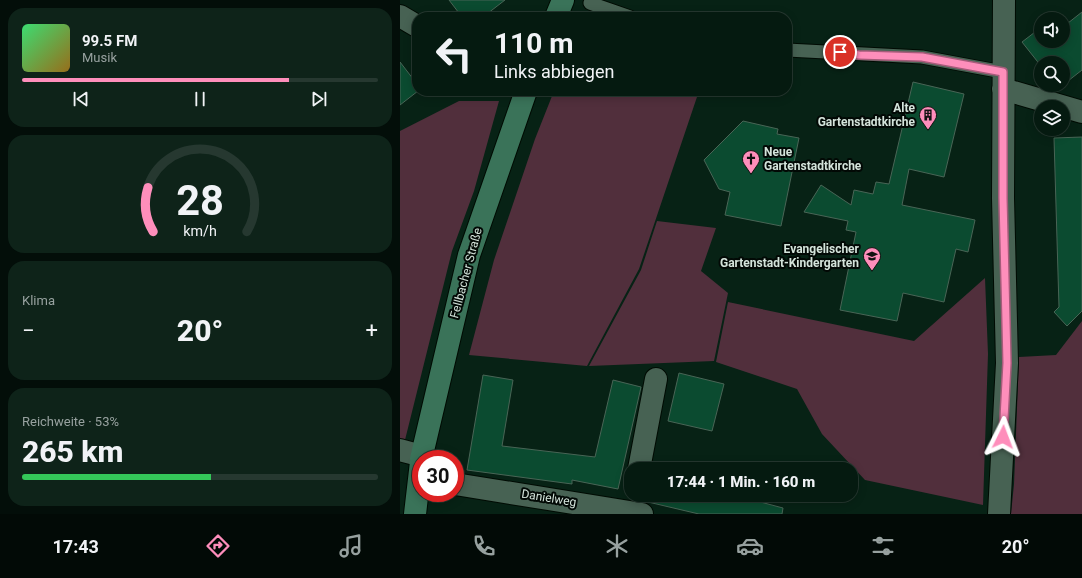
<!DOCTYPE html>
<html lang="de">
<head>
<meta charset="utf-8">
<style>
  :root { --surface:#051a10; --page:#0e2319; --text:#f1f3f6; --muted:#97a19f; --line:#263830; --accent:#fe8ebb }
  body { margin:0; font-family:Roboto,sans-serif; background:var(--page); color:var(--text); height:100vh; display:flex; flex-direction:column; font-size:15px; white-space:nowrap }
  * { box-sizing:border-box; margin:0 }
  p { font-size:13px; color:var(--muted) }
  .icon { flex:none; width:22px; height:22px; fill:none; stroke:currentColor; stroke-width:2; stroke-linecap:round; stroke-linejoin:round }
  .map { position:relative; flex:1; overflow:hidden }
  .details { display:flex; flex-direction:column; gap:8px; padding:8px; background:#030e09; width:400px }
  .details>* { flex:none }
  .banner { position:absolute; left:12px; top:12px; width:380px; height:84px; border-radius:16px; box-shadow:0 2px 10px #0003,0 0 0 1px var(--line); background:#051a10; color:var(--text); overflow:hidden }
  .tools { position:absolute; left:634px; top:12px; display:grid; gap:8px }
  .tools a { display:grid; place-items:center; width:36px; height:36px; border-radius:50%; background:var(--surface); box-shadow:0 2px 10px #0003,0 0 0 1px var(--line); font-size:20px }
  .speed { position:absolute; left:12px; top:450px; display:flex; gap:8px; font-size:20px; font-weight:700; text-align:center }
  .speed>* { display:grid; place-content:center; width:52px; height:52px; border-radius:50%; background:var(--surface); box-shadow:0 2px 10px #0003,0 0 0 1px var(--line); line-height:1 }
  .speed .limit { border:6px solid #d22; background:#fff; color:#111 }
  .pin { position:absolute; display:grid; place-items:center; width:34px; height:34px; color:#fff; margin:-17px; border:2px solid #fff; border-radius:50%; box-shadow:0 1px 4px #0007 }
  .me { position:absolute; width:44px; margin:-22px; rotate:3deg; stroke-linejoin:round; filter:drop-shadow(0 0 3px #0008) }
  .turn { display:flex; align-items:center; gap:14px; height:84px; padding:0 16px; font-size:18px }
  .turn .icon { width:52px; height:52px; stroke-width:2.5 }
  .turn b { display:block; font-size:28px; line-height:34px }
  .big { font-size:30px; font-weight:800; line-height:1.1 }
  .details .widget { flex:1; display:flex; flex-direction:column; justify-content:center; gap:6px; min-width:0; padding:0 14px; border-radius:16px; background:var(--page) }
  .details .dial { align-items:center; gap:0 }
  .dial svg { height:104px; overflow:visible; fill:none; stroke:var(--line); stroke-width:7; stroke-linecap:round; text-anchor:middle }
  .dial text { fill:var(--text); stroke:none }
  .song { display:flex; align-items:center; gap:12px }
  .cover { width:48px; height:48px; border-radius:6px; background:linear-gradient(135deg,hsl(140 70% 55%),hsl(40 70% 35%)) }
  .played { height:4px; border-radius:2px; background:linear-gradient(90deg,var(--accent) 75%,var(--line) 75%) }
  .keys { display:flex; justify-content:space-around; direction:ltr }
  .heat { display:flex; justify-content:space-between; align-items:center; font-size:22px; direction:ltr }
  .charge { height:6px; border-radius:3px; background:linear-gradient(90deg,#34c759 53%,var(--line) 0) }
  .trip { position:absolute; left:224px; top:462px; width:234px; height:40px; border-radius:16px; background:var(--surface); box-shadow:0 2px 10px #0003,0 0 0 1px var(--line); font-weight:800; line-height:40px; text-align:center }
  .tab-bar { display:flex; height:64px; justify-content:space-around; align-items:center; background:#020a06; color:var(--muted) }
  .tab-bar .icon { width:28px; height:28px }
  .tab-bar .current { color:var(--accent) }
  .tab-bar b { font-size:18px; color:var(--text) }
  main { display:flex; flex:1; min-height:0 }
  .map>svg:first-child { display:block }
</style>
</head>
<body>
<main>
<section class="details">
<div class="widget">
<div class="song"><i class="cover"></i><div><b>99.5 FM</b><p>Musik</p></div></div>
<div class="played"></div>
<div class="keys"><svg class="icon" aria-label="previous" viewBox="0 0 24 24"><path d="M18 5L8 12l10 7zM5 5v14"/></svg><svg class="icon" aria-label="pause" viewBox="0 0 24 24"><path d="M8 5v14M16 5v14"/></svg><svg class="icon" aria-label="next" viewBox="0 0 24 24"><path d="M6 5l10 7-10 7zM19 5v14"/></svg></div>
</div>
<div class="widget dial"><svg viewBox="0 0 100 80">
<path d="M14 69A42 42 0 1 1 86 69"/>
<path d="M14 69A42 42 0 0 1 10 35" stroke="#fe8ebb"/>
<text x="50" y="56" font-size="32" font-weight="700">28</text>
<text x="50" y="72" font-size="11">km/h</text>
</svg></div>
<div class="widget"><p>Klima</p>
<div class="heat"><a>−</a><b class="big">20°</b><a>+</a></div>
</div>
<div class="widget"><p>Reichweite · 53%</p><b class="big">265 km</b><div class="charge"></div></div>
</section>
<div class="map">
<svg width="682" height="514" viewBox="0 0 682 514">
  <rect width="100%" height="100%" fill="#072215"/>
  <path fill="#512f3c" d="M154 91H299L239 269 187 366 69 355 94 260 135 139Z
    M59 101H99L74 191 52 251 5 440 0 439V131Z
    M257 221 316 228 301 271 328 293 314 361 189 366 241 270Z
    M585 278 588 354 583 505 465 480 422 434 397 389 316 362 328 302 514 341Z
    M682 321V514H611L614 484 619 357 656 355Z"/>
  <path fill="#0b4b30" stroke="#496556" d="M49 0H105L83 17H62Z
    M682 12V70L659 88 657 85H663V63H641V66L622 42 639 29 641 32V41H663V27Z
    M0 62 17 84 18 91 0 105Z
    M513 82 564 94 544 177 509 169 502 205 575 220 568 252 556 249 544 302 503 293 497 321 440 310 456 232 446 230 448 221 404 212 421 185 451 205 454 190 473 194 476 182 489 184Z
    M343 121 378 129 377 134 399 138 381 226 325 215 330 192 319 189 304 160Z
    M682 137V311L667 326 654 312 659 307 654 138Z
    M279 373 324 384 312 431 268 421Z
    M83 375 113 380 102 446 195 457 213 380 241 387 218 489 172 480V484L67 470Z
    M249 495H334L383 508 382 514H299L248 502Z"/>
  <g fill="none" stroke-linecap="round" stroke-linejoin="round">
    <g stroke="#000b03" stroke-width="15">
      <path id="lane" d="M190 3 230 17
        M387 50 522 57 603 72"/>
    </g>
    <g stroke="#000b03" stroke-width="24">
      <path id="street" d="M0 16 17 26
        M603 89 682 112
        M0 450 22 456
        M239 469 256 379
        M55 484 242 514
        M599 514 607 363 603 198 604 0"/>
    </g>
    <g stroke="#000b03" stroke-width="24">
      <path id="secondary" d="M156 17 163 0
        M21 459 69 255 126 91
        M15 514 21 462"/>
    </g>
    <use href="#lane" stroke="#476253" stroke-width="13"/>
    <use href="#street" stroke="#476253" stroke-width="22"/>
    <use href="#secondary" stroke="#3a7359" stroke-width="22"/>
  </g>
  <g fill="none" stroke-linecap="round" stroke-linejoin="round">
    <g stroke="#a55c7a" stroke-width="10">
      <path id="route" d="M440 52 459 55 522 57 603 72V198L607 363 603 437"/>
    </g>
    <use href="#route" stroke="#fe8ebb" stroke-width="7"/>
  </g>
  <defs>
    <g id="building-pin" transform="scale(0.9)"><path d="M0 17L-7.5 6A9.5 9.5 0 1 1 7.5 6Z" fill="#fe8ebb" stroke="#020905"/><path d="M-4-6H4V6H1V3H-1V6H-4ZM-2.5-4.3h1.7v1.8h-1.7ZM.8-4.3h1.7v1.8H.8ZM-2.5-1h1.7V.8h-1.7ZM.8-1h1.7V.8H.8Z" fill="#111"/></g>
    <g id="church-pin" transform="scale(0.9)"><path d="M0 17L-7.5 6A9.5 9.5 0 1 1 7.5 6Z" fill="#fe8ebb" stroke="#020905"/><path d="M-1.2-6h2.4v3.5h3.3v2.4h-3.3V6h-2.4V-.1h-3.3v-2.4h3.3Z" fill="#111"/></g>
    <g id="school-pin" transform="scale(0.9)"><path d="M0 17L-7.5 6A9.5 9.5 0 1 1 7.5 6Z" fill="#fe8ebb" stroke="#020905"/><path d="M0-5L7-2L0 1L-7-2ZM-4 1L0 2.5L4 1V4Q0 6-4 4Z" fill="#111"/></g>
  </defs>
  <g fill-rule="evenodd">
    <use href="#building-pin" x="528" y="115"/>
    <use href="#church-pin" x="351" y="159"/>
    <use href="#school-pin" x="472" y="256"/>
  </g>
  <g text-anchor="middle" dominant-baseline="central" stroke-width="4" stroke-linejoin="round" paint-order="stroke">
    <g font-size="12" font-weight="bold" fill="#d4e4db" stroke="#020905" text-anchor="end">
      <text x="515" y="108">Alte<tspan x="515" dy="14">Gartenstadtkirche</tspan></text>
      <text x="364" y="152" text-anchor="start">Neue<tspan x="364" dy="14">Gartenstadtkirche</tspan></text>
      <text x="459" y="249">Evangelischer<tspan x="459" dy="14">Gartenstadt-Kindergarten</tspan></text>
    </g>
    <g font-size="12" fill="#d4e4db" stroke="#020905">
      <text transform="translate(66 273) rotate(-75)">Fellbacher Straße</text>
      <text transform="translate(149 498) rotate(9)">Danielweg</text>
    </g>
  </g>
</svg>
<div class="tools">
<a><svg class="icon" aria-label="sound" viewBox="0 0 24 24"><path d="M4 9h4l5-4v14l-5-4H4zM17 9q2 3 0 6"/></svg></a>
<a><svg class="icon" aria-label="search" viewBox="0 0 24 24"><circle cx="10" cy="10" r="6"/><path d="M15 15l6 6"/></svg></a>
<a><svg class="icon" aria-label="layers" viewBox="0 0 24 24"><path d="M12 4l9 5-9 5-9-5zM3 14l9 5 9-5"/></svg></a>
</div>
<div class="speed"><div class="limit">30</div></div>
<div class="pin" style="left:440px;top:52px;background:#d93025"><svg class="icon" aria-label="arrive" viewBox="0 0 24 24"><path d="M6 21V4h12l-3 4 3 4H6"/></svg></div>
<svg class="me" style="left:603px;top:437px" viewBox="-20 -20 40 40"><path d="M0-17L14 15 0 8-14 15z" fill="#fe8ebb" stroke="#fff" stroke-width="4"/></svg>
<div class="trip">17:44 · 1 Min. · 160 m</div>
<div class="banner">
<div class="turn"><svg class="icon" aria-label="left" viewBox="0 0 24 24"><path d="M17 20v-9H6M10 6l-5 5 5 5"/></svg><div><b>110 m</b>Links abbiegen</div></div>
</div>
</div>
</main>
<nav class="tab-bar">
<b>17:43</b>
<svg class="icon current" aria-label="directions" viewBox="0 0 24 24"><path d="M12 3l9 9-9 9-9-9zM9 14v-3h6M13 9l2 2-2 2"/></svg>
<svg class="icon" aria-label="music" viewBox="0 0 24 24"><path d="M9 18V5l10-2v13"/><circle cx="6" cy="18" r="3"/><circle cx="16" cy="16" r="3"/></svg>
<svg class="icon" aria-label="phone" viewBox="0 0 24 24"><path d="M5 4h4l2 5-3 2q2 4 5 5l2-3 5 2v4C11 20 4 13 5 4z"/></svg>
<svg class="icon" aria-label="climate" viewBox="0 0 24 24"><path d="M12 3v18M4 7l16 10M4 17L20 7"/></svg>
<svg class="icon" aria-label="car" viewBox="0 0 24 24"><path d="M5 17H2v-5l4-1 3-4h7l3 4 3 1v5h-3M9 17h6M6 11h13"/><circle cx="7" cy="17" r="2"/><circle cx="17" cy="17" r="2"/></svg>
<svg class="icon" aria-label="filters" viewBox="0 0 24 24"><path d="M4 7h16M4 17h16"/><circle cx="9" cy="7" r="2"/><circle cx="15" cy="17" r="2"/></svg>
<b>20°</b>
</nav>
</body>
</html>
